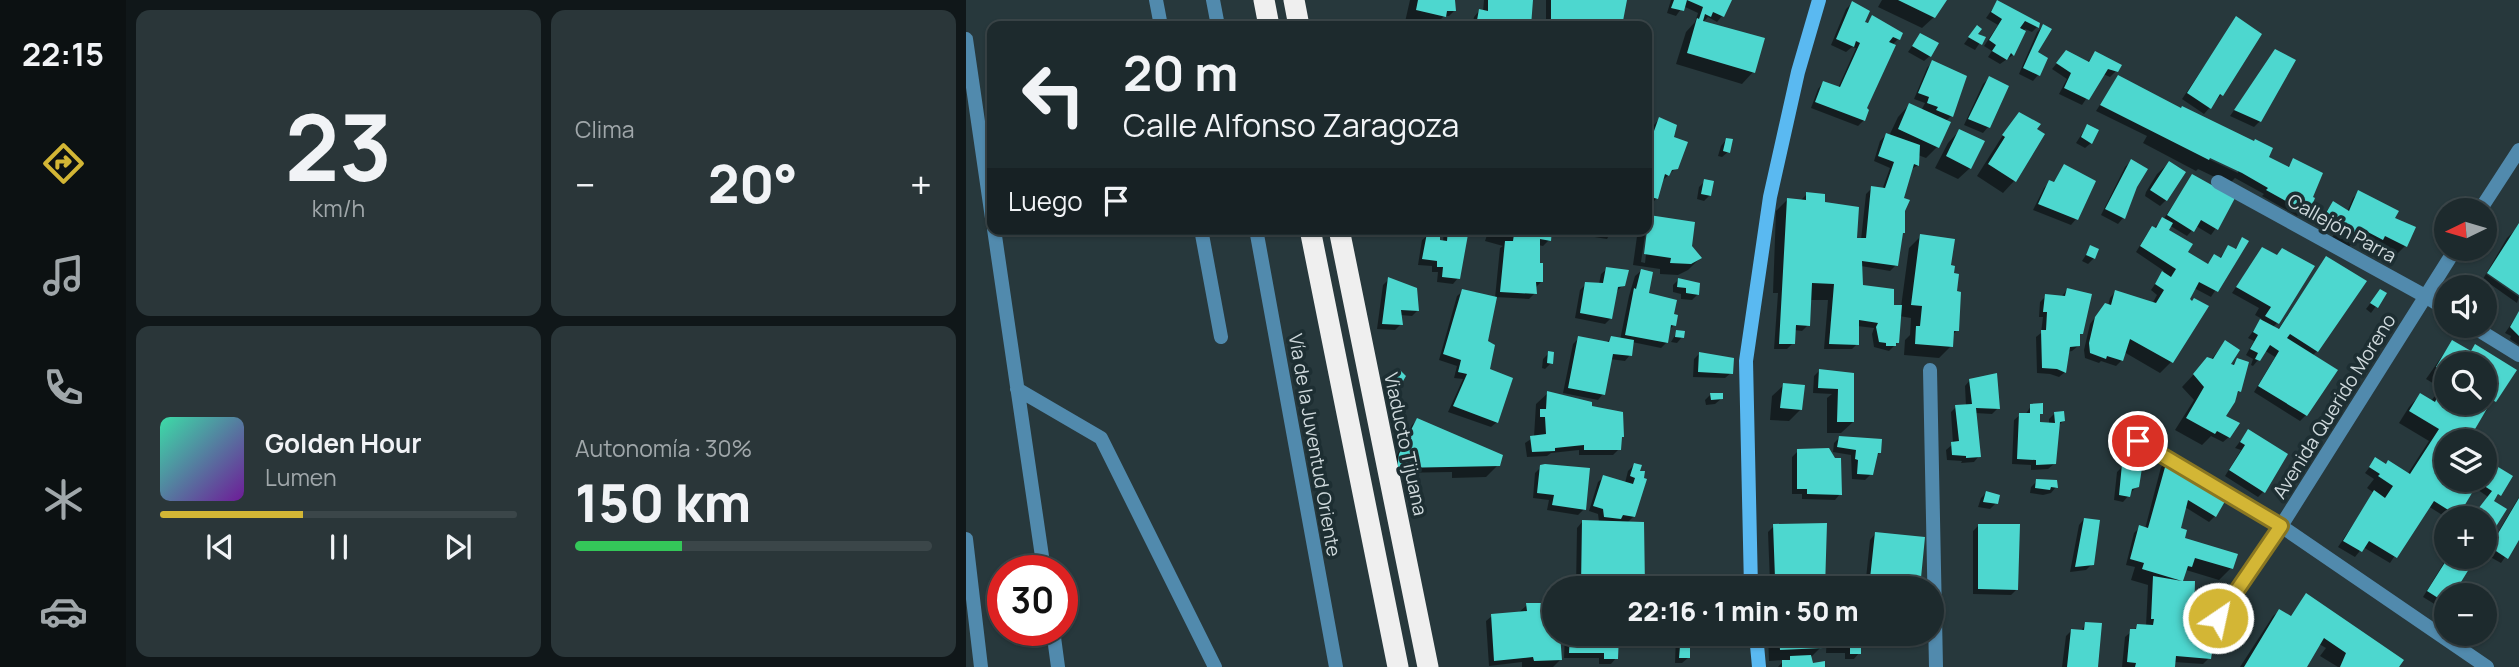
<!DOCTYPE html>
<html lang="es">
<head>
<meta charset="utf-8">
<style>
  :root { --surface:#1d2a2d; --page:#2a3639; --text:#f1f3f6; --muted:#a0a7aa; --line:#3b4649; --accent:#d3b635 }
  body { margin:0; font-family:Manrope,sans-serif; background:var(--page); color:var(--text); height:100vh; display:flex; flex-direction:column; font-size:26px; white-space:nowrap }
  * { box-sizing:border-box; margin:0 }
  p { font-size:23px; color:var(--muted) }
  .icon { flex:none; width:38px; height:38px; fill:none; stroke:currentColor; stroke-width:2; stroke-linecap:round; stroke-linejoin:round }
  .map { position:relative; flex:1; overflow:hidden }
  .side { display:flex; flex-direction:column; gap:10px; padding:10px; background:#101719; width:840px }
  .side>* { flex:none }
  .hud { position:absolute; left:21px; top:21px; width:665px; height:214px; border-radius:14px; box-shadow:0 2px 5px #0004,0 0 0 2px var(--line); background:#1d2a2d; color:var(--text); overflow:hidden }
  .needle { width:46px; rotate:265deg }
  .controls { position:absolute; left:1468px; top:198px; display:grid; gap:14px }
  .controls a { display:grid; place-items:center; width:63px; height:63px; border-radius:50%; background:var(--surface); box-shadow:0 2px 5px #0004,0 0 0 2px var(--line); font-size:35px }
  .speed { position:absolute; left:21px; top:555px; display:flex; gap:14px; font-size:35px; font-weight:700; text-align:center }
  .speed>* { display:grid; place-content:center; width:91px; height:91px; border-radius:50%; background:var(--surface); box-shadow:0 2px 5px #0004,0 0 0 2px var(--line); line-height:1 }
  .speed .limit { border:10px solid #d22; background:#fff; color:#111 }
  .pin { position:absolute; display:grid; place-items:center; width:60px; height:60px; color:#fff; margin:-30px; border:4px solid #fff; border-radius:50%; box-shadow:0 2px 7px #0007 }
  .me { position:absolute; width:77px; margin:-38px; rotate:34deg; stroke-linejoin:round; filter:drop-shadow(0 0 5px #0008) }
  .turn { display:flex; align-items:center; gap:24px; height:147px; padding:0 21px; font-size:32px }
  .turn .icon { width:91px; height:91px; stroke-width:2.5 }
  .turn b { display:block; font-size:49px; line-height:60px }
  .then { display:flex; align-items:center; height:66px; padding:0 21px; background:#0003; gap:14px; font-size:26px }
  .big { font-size:52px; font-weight:800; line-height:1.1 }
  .side .tile { flex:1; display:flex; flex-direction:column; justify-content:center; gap:10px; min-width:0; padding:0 24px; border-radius:14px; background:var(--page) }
  .side .dial { align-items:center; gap:0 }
  .dial b { font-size:91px; line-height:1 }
  .song { display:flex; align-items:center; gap:21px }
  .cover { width:84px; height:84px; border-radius:10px; background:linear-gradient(135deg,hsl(160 70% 55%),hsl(280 70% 35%)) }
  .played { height:7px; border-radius:4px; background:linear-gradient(90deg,var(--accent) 40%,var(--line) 40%) }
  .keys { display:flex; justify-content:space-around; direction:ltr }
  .heat { display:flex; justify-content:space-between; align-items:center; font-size:38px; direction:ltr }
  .charge { height:10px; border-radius:5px; background:linear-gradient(90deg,#34c759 30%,var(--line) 0) }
  .side .tiles { flex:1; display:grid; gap:10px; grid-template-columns:repeat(2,1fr) }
  .trip { position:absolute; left:576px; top:576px; width:402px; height:70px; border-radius:35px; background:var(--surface); box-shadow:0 2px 5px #0004,0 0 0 2px var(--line); font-weight:800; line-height:70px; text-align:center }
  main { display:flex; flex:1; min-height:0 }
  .tab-bar { display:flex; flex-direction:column; width:126px; justify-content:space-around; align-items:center; background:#0c1112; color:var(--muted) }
  .tab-bar .icon { width:49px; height:49px }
  .tab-bar .selected { color:var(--accent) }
  .tab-bar b { font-size:32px; color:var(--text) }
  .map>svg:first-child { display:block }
</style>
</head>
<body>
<main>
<nav class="tab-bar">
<b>22:15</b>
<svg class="icon selected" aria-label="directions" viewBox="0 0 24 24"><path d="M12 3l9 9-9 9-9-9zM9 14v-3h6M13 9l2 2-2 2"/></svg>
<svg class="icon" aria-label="music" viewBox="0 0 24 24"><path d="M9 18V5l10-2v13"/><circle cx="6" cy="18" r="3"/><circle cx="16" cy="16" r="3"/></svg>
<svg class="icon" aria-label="phone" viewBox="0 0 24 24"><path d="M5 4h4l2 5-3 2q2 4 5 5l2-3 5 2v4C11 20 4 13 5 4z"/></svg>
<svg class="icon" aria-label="climate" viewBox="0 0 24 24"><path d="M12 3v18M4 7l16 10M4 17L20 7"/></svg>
<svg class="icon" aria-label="car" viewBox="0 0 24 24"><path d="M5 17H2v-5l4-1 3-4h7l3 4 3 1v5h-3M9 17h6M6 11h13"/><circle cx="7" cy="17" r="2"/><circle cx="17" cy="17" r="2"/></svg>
</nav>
<section class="side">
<div class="tiles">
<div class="tile dial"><b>23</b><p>km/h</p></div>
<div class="tile"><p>Clima</p>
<div class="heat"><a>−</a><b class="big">20°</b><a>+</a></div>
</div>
<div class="tile">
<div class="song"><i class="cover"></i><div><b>Golden Hour</b><p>Lumen</p></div></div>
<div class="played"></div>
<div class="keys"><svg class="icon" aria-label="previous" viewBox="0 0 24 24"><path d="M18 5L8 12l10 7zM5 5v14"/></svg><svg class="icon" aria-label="pause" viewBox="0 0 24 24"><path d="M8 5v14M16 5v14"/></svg><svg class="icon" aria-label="next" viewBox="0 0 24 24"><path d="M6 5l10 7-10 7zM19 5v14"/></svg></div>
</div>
<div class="tile"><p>Autonomía · 30%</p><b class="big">150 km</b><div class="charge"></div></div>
</div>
</section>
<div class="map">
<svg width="1553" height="667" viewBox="0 0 1553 667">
  <rect width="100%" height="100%" fill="#27383c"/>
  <path fill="#0007" fill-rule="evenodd" d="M444 0H481L488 11 483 16H478L468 26 439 22Z
    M518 0H560L565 2 563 26H506L508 17 513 11 517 12Z
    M580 0H659L655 26H588L580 24Z
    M705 0H764L756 16 751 22 742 17 737 22 787 72 776 84 710 64 720 32 729 22 732 13 717 6 710 16 701 13Z
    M916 0H979L968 17 956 28 912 7Z
    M1032 1 1071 27 1066 32 1059 29 1047 55 1034 64 1022 57 1026 51 1018 46 1032 25 1020 18Z
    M886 3 895 29 906 18 932 39 926 45 898 109V120L892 126 845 108 852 89 857 83 872 88 890 48 886 47 880 52 865 45 880 9Z
    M1271 18 1294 35 1255 95 1238 114 1216 99Z
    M1077 26 1069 53 1080 59 1072 75 1067 81 1053 74 1071 32Z
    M1006 33 1017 38 1009 50 998 44Z
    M954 35 964 56 958 61 942 52Z
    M1309 51 1294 121 1288 127 1264 116Z
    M1100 52 1121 63 1129 53 1150 71 1144 77 1137 74 1116 105 1093 94 1101 79 1086 69Z
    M966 62 985 116 980 121 971 147 960 158 952 155V165L944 170 936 200 938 211 930 265 924 271 895 266V285L926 307H935L943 248 955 236 983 267 989 293 991 330 986 336 985 346 973 358 938 355 939 340 944 335 945 318 933 316 931 343 923 351 908 347 906 334 908 328 891 326V344L886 349H858L862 300H843L842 325 836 331 828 330 827 343 821 349H808L812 293H807L810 211 822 199 834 201 841 194 858 204 887 239 895 240 900 194 906 188 916 190 924 168 908 161 914 141 920 135 923 136 932 117 943 105 955 111 959 103 948 99 961 68Z
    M1152 77 1321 168 1328 160 1345 198 1344 207 1331 216 1296 196 1298 194 1269 178 1263 184 1232 169 1230 171 1177 143 1181 136 1130 111ZM1237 153 1272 169V173L1236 156Z
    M1023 78 1041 87 1022 127 1017 133 998 125 1017 84Z
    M693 119 705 138 710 168 696 181 691 198 685 204 681 203V145L688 125Z
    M1121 126 1125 143 1119 148 1110 143Z
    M1069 129 1074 140 1048 181 1037 193 1011 176 1037 135Z
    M993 131 1004 168 992 179 969 168 982 143Z
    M760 140 762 152 756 157 752 156 755 146Z
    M1165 161 1169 187 1157 218 1152 224 1135 215 1159 167Z
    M1203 163 1200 200 1194 206 1179 196 1180 192 1191 174Z
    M1098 166 1110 219 1105 225 1067 210 1078 188 1084 182 1087 183Z
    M1226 176 1255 221 1245 235 1230 226 1221 236 1203 225 1200 230 1220 253 1241 265 1249 256 1253 259 1262 247 1268 250 1277 240 1281 242 1245 297 1228 288 1222 300 1206 361 1194 373 1158 352 1156 360 1150 366 1135 361 1133 363 1119 358 1118 350 1124 324 1134 311 1142 306 1144 298 1149 292 1186 304 1191 295 1185 290 1198 271 1170 252 1181 234 1197 220Z
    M739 181 744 195 738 201 731 199 733 187Z
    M1392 193 1427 218 1439 246 1427 258 1409 248 1411 245 1393 234 1378 253 1362 244 1373 226 1356 219 1362 209 1367 204 1381 212 1387 198Z
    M684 217 724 246 734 258 722 270 712 275 694 274V269L667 265 672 229H680L675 262 679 263 683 227H681V220Z
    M1553 226V293L1522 272 1520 274 1553 297 1551 303 1517 279 1541 238Z
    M476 229H510L506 234 500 233 492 278 487 284 471 282 472 272H466V266L452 265 456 240 462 235 477 242 478 230Z
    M523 229H584L583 240 577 246 572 245 576 281 570 287 569 293 563 299 529 297 520 342 522 370 531 422 525 427 482 412 497 379 488 378 491 366 473 360 491 296 497 291 529 298 534 248 537 246 519 241Z
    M624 229H647L641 239 622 236Z
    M1125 247 1128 258 1122 264 1116 261Z
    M1296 249 1311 323 1306 328 1311 331 1360 258 1351 351 1346 356 1340 415 1334 421 1288 392 1309 357 1298 350 1292 360 1287 366 1285 365 1287 359 1280 355 1288 341 1282 338 1296 319 1289 315 1293 308 1266 293Z
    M641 269 657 285 650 292 645 318 639 324 609 318 614 290 620 284H633L635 274Z
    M675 271 681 295 708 325 703 330 701 342 695 348 666 342 664 355 659 361 644 359 637 394 632 400 597 393 607 344 613 338 640 343 645 338 654 340 663 296 669 276Z
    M423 279 452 310 446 316 434 315 435 324 429 330 411 329 417 285Z
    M713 279 732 294 726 300 715 299V294L707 292V285Z
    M1101 290 1115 333 1112 337V346L1106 351 1101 352 1099 372 1093 377 1084 374 1071 373 1070 337 1075 333 1077 317H1073L1074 302 1080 296H1096Z
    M1419 294 1405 313 1400 309 1409 297Z
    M1552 314 1553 315V345L1544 339 1545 336 1539 333Z
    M711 332 716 337 711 343 705 342Z
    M1259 342 1260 371 1271 360 1273 391 1258 417 1263 437 1257 442 1245 436 1236 445 1209 430 1228 400 1216 387 1242 359 1245 360Z
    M1486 342 1504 353 1548 371 1499 441H1480V480H1519V461L1544 477 1527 502 1519 541V518H1505L1522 497 1508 487 1489 518H1481L1462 506 1424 563 1397 547 1389 557 1372 547 1408 493 1401 488 1408 479 1399 473 1410 459 1441 475 1463 441 1433 423 1443 407 1454 395 1465 401 1475 388 1460 379ZM1480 364H1519V402H1480Z
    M583 353 585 363 579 369 576 368 577 359Z
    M733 354 765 373 759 378 727 377 728 359Z
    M853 371 886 374 887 422 875 433H861V398L866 394 847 393 848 376Z
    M430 373 432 386 426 392 419 388Z
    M1004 380 1032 408 1026 414 1009 413 1013 456 1008 462 995 463 996 461 981 460 980 450 987 444 985 412 990 407 1000 406 999 386Z
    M818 385 835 409 823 421 804 420 806 396Z
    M582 393 624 410 653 449 647 455H613V450L585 453 581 456 561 457 559 443 568 437 570 404Z
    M745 394 755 399 749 404 740 405 739 400Z
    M1065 406 1072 423 1083 424V419L1089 413 1097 421 1092 426 1088 464 1082 469 1065 470V465L1046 464 1048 420 1054 415H1059Z
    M451 420 532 465 520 477 486 478V472L427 473 428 461 446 425Z
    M1282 431 1298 491 1292 497 1259 476 1275 450 1269 448Z
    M874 437 914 452 909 457 905 474 899 480 886 479 885 455 867 452 868 443Z
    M832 451 874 494 869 500 836 499V494H826V457Z
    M1201 462 1249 516 1243 522 1219 507 1213 529 1215 539 1270 555 1265 568 1253 580 1220 570 1215 583 1226 621 1236 634 1243 658 1237 664 1208 662 1207 667H1156L1159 637 1172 626H1180L1182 585 1165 580 1169 567 1160 565 1168 533 1174 527 1179 529 1195 467Z
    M668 465 671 472 668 516 661 523 677 587 610 588 611 528 616 522H633L632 514 623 511 632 482 638 477 659 483 662 471Z
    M1157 466 1171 486 1157 502 1148 500 1151 472Z
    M575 467 618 509 612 515 581 510 583 500 567 498 569 473Z
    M1071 481 1090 487 1085 493 1077 495 1064 493 1065 487Z
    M1020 493 1030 503 1024 509 1012 507 1015 498Z
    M1553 497V537L1535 563 1519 554Z
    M1118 519 1126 564 1120 570 1104 572 1113 525Z
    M859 524 858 588H847V584L804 583 802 532 808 526Z
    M1013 525 1051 589 1045 595 1007 594V531Z
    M909 534 952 588H899L904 540Z
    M1482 556H1509L1485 595H1480V602L1475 608 1457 597Z
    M1340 595 1431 667H1372L1354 656 1360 648 1353 644 1339 667H1274L1307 616 1313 611 1323 618Z
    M588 604V634H593L594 660 587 667H556V662L523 666 520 621 526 616 552 613 561 605Z
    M1120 624 1130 667H1096L1100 636 1105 631 1114 632Z
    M599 634H651L650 658 645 664H633V658H598Z
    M710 634H722V658L716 663H709Z
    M802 634H854L855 647 844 658 846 665 857 667H812L818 660 803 661Z
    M861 634H893V653L888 659H879V653H860Z"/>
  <path fill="#4dd7cf" d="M452 0H489L490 11H481L480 17 450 10Z
    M522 0H567L565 26H510L513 9 522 11Z
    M585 0H661L656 26H610L585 19Z
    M708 0H721L718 11 705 8Z
    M721 0H766L758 17 747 12 745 17 739 14 737 21 799 38 789 73 721 53 731 18 733 19 737 7Z
    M932 0H981L969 18Z
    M1031 0 1074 23 1073 28 1059 21 1054 28 1060 31 1048 56 1045 53 1041 60 1026 51 1030 45 1023 40 1036 19 1025 12Z
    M886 1 904 11 899 22 902 23 906 15 937 33 934 40 927 37 923 42 930 45 901 108 903 110 899 121 849 102 857 81 874 87 894 43 890 41 888 47 870 39Z
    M1270 16 1296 34 1257 96 1254 94 1245 109 1221 93Z
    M1077 24 1086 29 1072 52 1082 58 1074 76 1057 68Z
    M1011 25 1016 29 1012 34 1020 37 1016 45 1002 37Z
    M954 33 973 43 965 57 946 46Z
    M1309 49 1330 60 1295 122 1268 110Z
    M1100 50 1123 62 1129 51 1156 65 1152 72 1142 69 1123 100 1098 88 1105 73 1090 63Z
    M966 60 1001 76 987 117 970 110 972 107 961 103 963 97 952 93Z
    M1152 75 1215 108 1216 106 1288 141 1289 139 1307 148 1303 157 1323 167 1327 158 1357 173 1347 197 1349 198 1345 208 1341 206 1338 211 1300 190 1302 188 1276 173 1244 158 1243 160 1134 105Z
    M1023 76 1043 86 1024 128 1002 119Z
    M943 103 985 122 973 148 932 129Z
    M1053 112 1075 124 1071 129 1079 134 1050 182 1022 164 1039 137 1036 135Z
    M693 117 711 125 708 137 722 142 712 169 706 170 703 176 699 174 692 199 681 196V157L687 161 688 156 684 154 682 148Z
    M1121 124 1133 130 1126 144 1115 137Z
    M993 129 1019 141 1005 169 980 156Z
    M920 133 954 145 953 166 948 164 938 198 944 200 939 211V233H937L932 266 896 261 897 285 928 289V305H936L933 343H930V346H920V343L913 342 910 327 912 323 893 320V345L863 344 868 284 846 283 844 326 830 325 829 344H813L821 198 840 200V192L859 194V202L893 207 891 238H900L905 186 919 188 928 162 912 156Z
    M760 138 767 139 764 153 757 151Z
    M1165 159 1182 169 1171 187 1159 219 1139 209Z
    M1203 161 1220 172 1201 201 1184 190Z
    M1098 164 1130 181 1112 220 1072 204 1083 180 1088 182Z
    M1226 174 1269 198 1252 230 1235 220 1228 232 1201 215Z
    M738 179 748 181 745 196 735 194Z
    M1392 190 1433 211 1429 218 1450 227 1441 247 1419 236 1417 240 1398 230 1391 243 1373 232 1378 221 1360 213 1367 201 1383 211Z
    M683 215 729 222 726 246 736 258 725 264 704 263 705 258 678 254Z
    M1196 217 1207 223 1203 230 1227 244 1222 252 1242 264 1248 254 1255 258 1262 245 1270 249 1276 237 1283 241 1252 292 1233 282 1224 299 1226 301 1228 298 1243 306 1207 363 1164 339 1157 361 1141 356 1140 359 1124 353 1123 343 1129 317 1139 303 1145 305 1149 290 1190 303 1198 290 1189 284 1196 271 1205 277 1210 269 1174 246 1186 226 1190 228Z
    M1553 223V295L1521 273Z
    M482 229H503L494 279 476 277 477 267H471V261L456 259 461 233 474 235V240L481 241Z
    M531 229H586L585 241 574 239V263H577V282H570L571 294 534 292 539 241H547L548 234Z
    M626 229H649L648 234Z
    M954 234 989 239 985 265 989 266 988 273 993 274 991 291 995 292 993 331H988L987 347 949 344 950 326H954L956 306 945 305Z
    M1124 245 1133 249 1129 259 1120 255Z
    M1296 247 1311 255 1316 248 1349 266 1313 324 1299 316 1305 307 1270 287Z
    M1360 256 1401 281 1352 352 1324 334 1321 338 1372 370 1341 416 1292 386 1313 351 1304 345 1294 361 1289 359 1292 353 1284 349 1292 335 1287 332 1294 319 1313 329Z
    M640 267 663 270 659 286 652 287 646 319 614 313 619 282 637 283Z
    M675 269 687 272 683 293 711 300 708 314 712 315 710 326 705 325 702 343 659 335 668 288 670 289Z
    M422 277 451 288 453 311 435 310 437 325 416 324Z
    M712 278 734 283 733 295 720 293V288L711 287Z
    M1101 288 1126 294 1117 334H1114V346L1104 347 1100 373 1091 369 1076 368 1075 330H1080L1081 312H1077L1079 294 1099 296Z
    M496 289 531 297 522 341 529 345 524 369 547 378 532 423 487 406 501 374 492 372 495 360 477 354Z
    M1414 289 1421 293 1412 308 1404 303Z
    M1519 289 1529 295 1519 310Z
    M1553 311V336L1544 327Z
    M710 330 719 331 718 338 709 337Z
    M612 336 643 342 645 336 668 340 666 356 647 354 639 395 602 388Z
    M1259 340 1274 350 1265 364 1268 365 1271 358 1283 362 1275 392 1272 391 1269 402 1260 416 1274 423 1264 438 1251 431 1249 434 1220 418 1238 387 1227 374 1241 357 1247 359Z
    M1486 340 1505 351 1509 344 1551 370 1530 402 1519 396V364H1480V373L1470 367Z
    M582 351 588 352 587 364 581 363Z
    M733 352 768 358 767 374 732 372Z
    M853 369 888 373V422H871L872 389 852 388Z
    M434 370 440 376 433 388 423 382 429 372Z
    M1031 373 1034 409 1010 408 1015 457 1000 458V456L986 455 985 442 993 441 989 405 1006 404 1003 379Z
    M1480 379V402H1515L1522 407 1502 441H1480V480H1506L1512 483 1491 518H1484L1487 513 1468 501 1431 558 1403 541 1396 552 1377 541 1408 490 1419 498 1427 486 1412 476 1414 474 1403 467 1409 457 1420 464 1422 460 1444 474 1473 429 1443 411 1454 393 1469 402Z
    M817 383 839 385 836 410 814 408Z
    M581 391 626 402V406L657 412 658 437H656L655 450H618V445L589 448V451L566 452 564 436 580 434 579 417H574V409H580Z
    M744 393H757V399L745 400Z
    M1077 403V414H1074V422L1089 423 1088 412 1098 411 1099 421 1094 422 1090 464 1070 465V460L1051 459 1053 413H1064V404Z
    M451 418 537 455 534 466 431 468 433 454Z
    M1282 429 1322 454 1299 493 1263 470 1279 445 1274 442Z
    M873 436 916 439 915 453H912L907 475 891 474 892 460 889 459 890 450 871 447Z
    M863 448 869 458H875L876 495 841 494V489H831V449Z
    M1519 459 1547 476 1535 496 1532 494 1528 501 1541 509 1519 544V518H1505L1526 491 1509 480H1519Z
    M1201 460 1262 496 1250 517 1222 500 1215 528 1221 530 1219 538 1272 554 1267 569 1229 558 1226 567 1222 566 1217 581H1229L1228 620H1239L1238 632 1249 634 1245 659 1210 656 1209 667H1169L1170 663 1161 662 1164 629H1170L1171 624 1187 625 1188 619H1185L1187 576 1216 581 1176 569 1178 563 1164 559 1173 525 1182 528Z
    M668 463 676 465 674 471H679L678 478 681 479 669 517 657 515 655 519 638 517 637 509 627 506 637 475 667 484 669 478 664 476Z
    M579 464 624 468 620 510 586 505 588 495 571 493 574 465Z
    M1156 464 1176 468 1173 487 1166 489 1164 497 1153 495Z
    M1070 479 1091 480 1092 488 1085 487 1084 490 1069 488Z
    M1020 491 1034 495 1032 504 1017 502Z
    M1553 498V540L1542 559 1524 547Z
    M1118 518 1134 520 1128 565 1109 567Z
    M616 520 678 522 679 587H656L655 583 615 587Z
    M861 523 859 588H852V579L809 578 807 524Z
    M1012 524H1054L1052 590 1012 589Z
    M909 532 959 537 954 588H903Z
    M1483 556H1511L1487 595H1480V603L1461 591Z
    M1340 593 1438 660 1433 667H1374L1380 653 1358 638 1341 667H1278L1313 609 1325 616Z
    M560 603H588V634H594L596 660 568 661 567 657 528 661 525 614 561 611Z
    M1119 622 1136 623 1132 667H1101L1105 629 1118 630Z
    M604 634H653L652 659H638V653H603Z
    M715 634H724V658H713Z
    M813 634H856L857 648 814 650Z
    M866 634H895V654H884V648H865Z
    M845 655 847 663 859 661V667H816V660H824V656Z"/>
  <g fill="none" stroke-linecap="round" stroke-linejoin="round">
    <path stroke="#518aad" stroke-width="14" d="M190 0 195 26
      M0 39 26 218
      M28 229 78 570
      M235 229 255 337
      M1459 296 1480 309
      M1506 326 1553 355
      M51 389 135 438 249 667
      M0 539 15 667
      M87 630 92 667"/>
    <path stroke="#518aad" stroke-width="14" d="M247 0 252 26
      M1252 182 1459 296
      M1514 210 1553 150
      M290 229 370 667
      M964 370 970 667
      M1172 441 1315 526 1521 667
      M1253 618 1315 526 1490 248"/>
    <path stroke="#5ab9f1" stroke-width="14" d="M785 588 780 361 804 197 832 72 853 0
      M790 634 793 667"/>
    <path stroke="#efefef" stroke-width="21" d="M298 0 303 26
      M328 0 333 26
      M344 229 432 667
      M373 229 462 667"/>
  </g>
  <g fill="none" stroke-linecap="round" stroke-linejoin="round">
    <g stroke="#897622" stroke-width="18">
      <path id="route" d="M1172 441 1315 526 1252 618"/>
    </g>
    <use href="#route" stroke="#d3b635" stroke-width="12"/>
  </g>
  <g text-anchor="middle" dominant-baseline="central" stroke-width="7" stroke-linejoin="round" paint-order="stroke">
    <g font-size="19" fill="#cfd9dc" stroke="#1d2e32">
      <text transform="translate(1376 228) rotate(29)">Callejón Parra</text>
      <text transform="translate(1368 406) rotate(-58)">Avenida Querido Moreno</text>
      <text transform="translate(440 444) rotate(78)">Viaducto Tijuana</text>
      <text transform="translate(349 445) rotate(80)">Vía de la Juventud Oriente</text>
    </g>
  </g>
</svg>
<div class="controls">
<a><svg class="needle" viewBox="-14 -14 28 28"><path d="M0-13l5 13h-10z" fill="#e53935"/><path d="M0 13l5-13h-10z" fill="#a0a7aa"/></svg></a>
<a><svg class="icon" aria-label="sound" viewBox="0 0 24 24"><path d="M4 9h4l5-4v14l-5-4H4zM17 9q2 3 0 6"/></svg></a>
<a><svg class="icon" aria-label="search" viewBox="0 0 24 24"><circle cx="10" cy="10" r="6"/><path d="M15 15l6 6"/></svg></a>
<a><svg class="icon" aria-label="layers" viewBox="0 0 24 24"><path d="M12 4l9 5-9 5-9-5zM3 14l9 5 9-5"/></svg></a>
<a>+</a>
<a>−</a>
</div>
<div class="speed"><div class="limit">30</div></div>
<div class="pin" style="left:1172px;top:441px;background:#d93025"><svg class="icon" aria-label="arrive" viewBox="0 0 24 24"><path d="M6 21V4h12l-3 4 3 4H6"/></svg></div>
<svg class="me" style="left:1252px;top:618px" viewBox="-20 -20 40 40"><circle r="17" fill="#d3b635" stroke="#fff" stroke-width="3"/><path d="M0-11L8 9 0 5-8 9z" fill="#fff"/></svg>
<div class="trip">22:16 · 1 min · 50 m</div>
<div class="hud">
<div class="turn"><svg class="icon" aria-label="left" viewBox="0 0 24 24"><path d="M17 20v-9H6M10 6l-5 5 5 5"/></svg><div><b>20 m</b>Calle Alfonso Zaragoza</div></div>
<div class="then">Luego<svg class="icon" aria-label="arrive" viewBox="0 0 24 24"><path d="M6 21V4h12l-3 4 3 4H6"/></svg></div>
</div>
</div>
</main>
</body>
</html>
